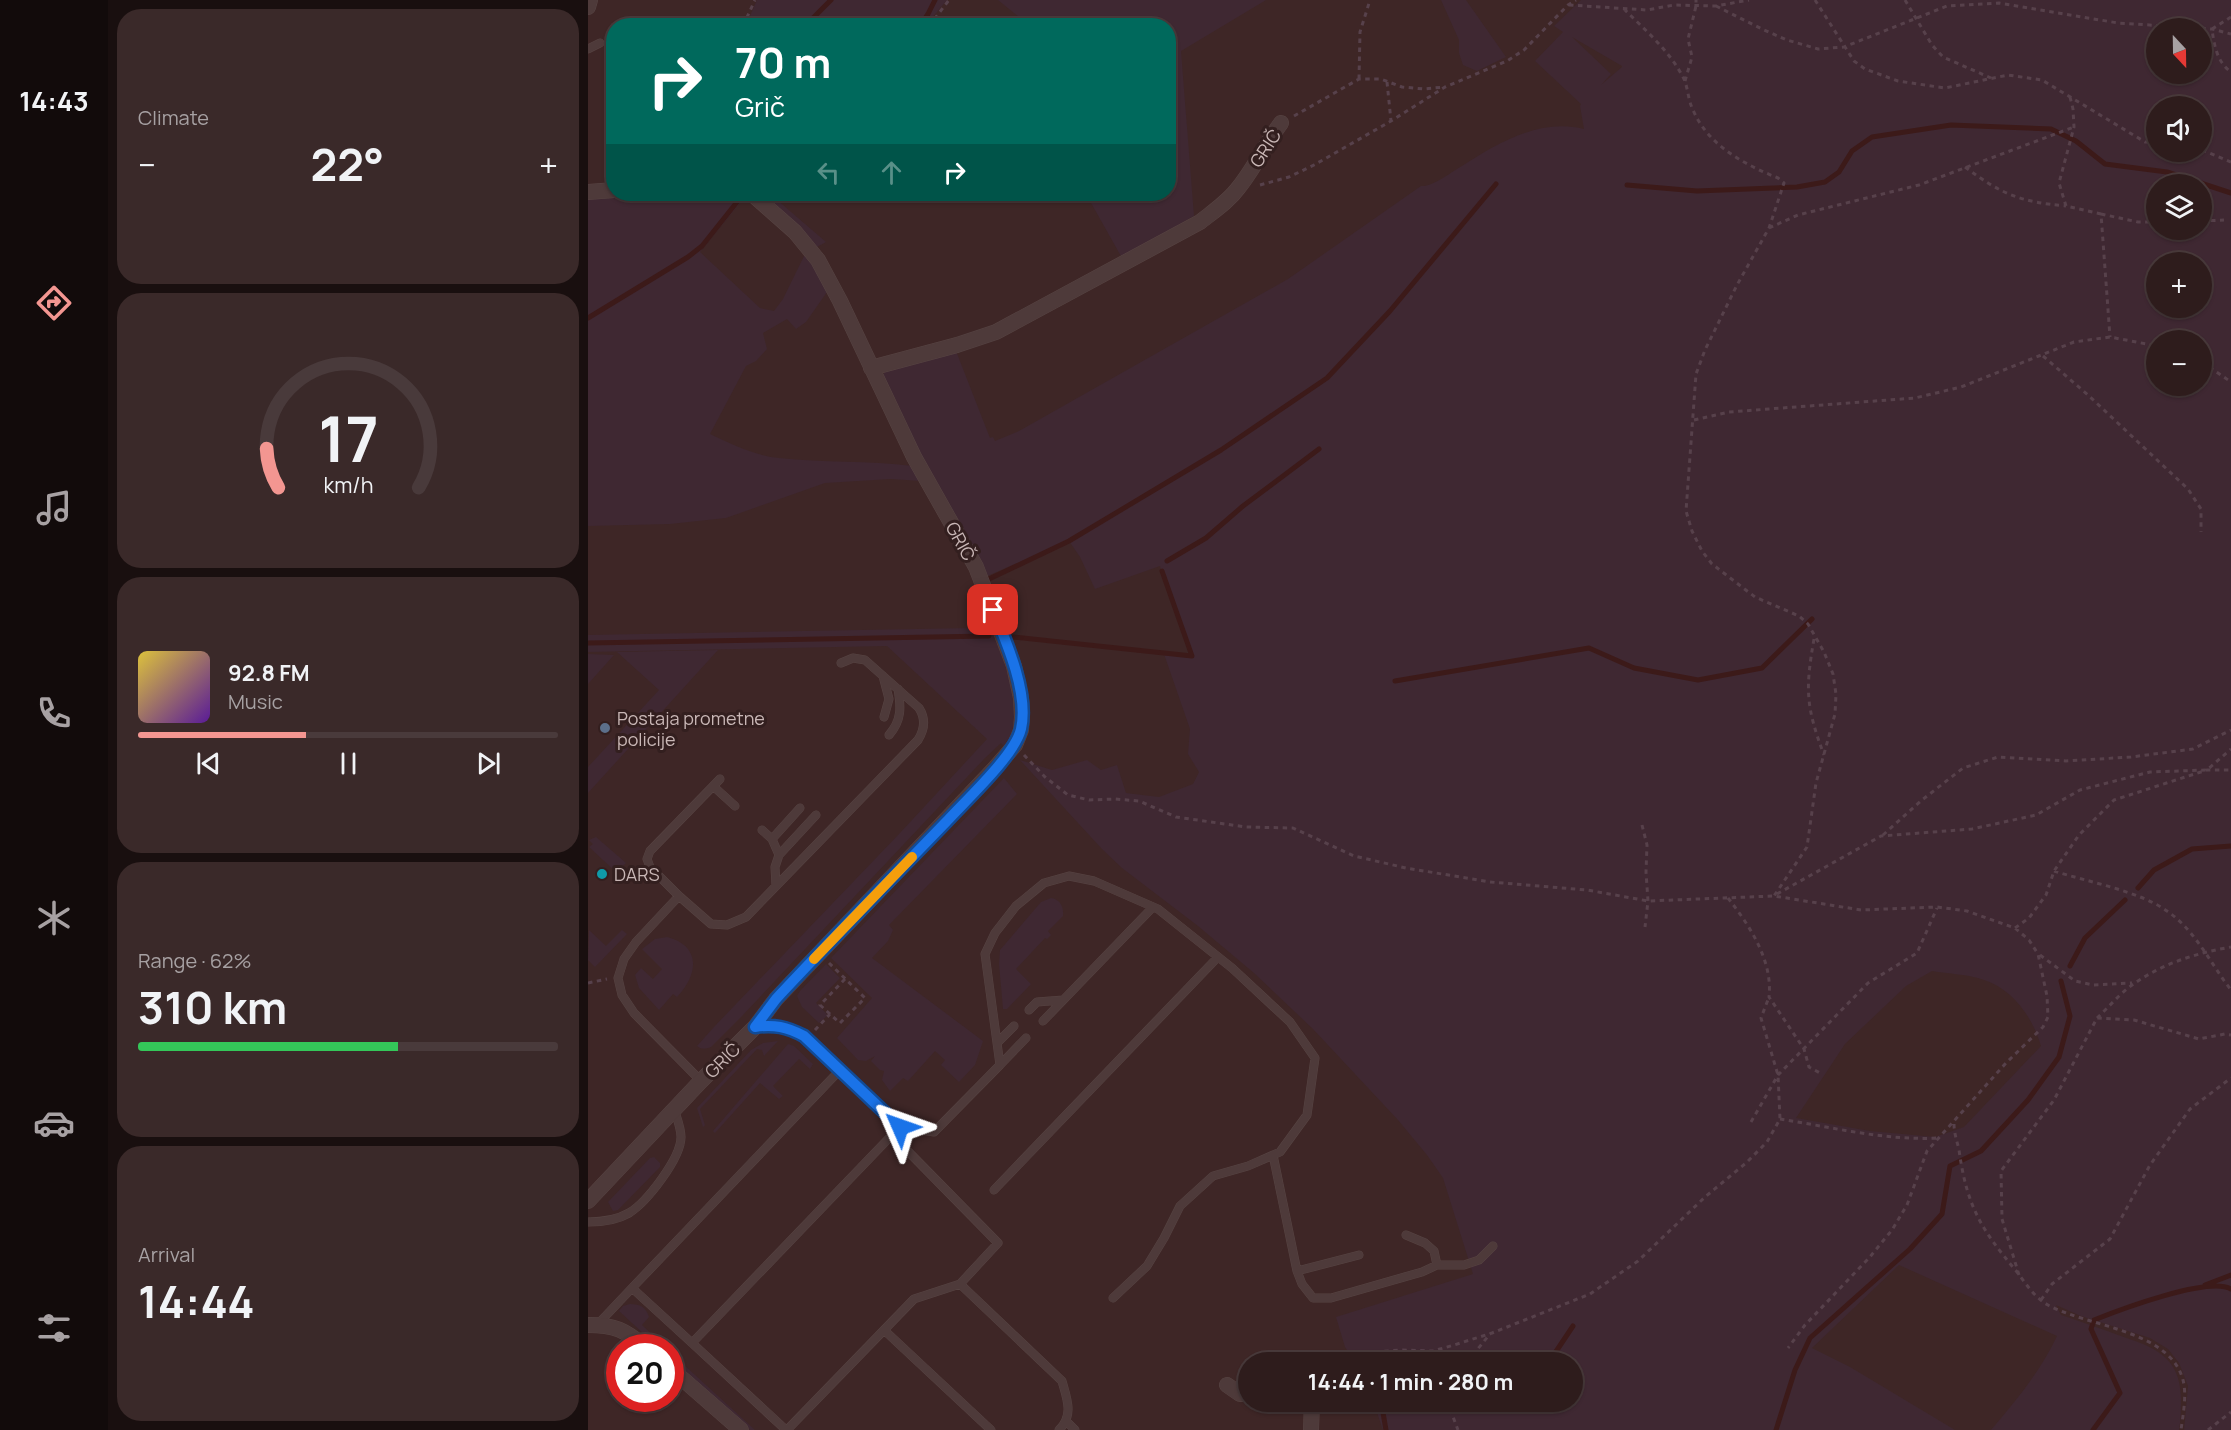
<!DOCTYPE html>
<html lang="en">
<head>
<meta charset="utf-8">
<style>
  :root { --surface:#2e1c1c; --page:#3a2929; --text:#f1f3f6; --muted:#a7a1a3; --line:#493a3b; --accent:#f39691 }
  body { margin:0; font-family:Manrope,sans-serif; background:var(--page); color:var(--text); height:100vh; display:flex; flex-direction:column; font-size:22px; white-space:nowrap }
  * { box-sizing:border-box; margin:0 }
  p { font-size:20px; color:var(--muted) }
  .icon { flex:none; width:33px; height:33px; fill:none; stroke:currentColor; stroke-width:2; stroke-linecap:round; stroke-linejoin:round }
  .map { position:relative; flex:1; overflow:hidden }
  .drawer { display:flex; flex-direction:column; gap:9px; padding:9px; background:#190f0f; width:480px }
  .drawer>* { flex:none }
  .top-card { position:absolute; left:18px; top:18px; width:570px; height:183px; border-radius:24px; box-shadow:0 2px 4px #0004,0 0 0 2px var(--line); background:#00695c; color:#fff; overflow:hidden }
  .needle { width:39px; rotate:158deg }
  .fabs { position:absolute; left:1558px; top:18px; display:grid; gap:12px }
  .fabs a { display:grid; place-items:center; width:66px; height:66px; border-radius:50%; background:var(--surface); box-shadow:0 2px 4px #0004,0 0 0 2px var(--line); font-size:30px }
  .speed { position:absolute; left:18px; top:1334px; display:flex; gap:12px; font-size:30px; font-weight:700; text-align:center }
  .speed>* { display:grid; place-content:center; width:78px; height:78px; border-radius:50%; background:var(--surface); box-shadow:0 2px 4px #0004,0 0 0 2px var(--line); line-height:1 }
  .speed .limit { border:9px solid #d22; background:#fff; color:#111 }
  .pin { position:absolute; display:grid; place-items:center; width:51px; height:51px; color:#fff; margin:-26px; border-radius:12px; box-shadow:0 3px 9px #0006 }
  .me { position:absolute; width:66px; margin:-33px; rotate:313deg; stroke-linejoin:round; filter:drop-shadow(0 0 4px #0008) }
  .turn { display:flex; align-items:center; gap:21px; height:126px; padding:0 30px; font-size:27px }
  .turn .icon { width:78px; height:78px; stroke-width:2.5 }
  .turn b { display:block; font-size:42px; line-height:51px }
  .lanes { display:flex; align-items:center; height:57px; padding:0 30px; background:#0003; justify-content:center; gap:30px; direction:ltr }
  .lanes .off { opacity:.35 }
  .big { font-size:45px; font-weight:700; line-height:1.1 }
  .drawer .card { flex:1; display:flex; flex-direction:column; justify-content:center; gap:9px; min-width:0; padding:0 21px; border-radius:24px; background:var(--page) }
  .drawer .dial { align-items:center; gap:0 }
  .dial svg { height:156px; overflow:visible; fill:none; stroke:var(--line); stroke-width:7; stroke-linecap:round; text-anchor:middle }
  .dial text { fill:var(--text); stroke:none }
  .song { display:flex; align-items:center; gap:18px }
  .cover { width:72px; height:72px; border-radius:9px; background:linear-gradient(135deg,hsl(50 70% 55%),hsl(270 70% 35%)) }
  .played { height:6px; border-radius:3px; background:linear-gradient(90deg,var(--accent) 40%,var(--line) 40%) }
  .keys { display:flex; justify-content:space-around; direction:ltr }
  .heat { display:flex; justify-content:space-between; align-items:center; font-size:33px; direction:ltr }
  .charge { height:9px; border-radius:4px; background:linear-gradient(90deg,#34c759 62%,var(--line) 0) }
  .trip { position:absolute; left:650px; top:1352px; width:345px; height:60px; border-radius:30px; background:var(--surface); box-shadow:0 2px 4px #0004,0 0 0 2px var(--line); font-weight:700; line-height:60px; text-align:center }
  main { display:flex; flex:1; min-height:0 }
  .tabs { display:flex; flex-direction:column; width:108px; justify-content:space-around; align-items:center; background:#120b0b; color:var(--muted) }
  .tabs .icon { width:42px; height:42px }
  .tabs .on { color:var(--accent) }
  .tabs b { font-size:27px; color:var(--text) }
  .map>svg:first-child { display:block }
</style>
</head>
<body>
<main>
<nav class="tabs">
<b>14:43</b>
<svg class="icon on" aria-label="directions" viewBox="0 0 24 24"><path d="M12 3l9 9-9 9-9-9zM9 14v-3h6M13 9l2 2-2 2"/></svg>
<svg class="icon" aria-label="music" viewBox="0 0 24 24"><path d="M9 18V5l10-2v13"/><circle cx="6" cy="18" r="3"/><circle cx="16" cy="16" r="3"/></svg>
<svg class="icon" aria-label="phone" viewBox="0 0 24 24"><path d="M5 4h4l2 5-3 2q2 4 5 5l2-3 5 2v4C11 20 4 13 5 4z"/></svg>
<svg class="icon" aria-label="climate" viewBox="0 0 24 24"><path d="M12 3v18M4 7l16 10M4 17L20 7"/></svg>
<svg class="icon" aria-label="car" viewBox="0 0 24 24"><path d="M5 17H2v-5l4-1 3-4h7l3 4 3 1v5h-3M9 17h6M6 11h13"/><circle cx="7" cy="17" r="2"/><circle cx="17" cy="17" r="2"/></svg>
<svg class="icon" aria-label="filters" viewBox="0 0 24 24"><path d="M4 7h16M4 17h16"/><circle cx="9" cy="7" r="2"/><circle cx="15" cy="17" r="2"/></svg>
</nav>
<section class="drawer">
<div class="card"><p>Climate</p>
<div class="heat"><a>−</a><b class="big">22°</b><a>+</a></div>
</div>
<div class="card dial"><svg viewBox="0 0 100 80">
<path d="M14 69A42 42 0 1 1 86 69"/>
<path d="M14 69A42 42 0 0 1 8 49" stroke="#f39691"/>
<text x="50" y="56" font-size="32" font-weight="700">17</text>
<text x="50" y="72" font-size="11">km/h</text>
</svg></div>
<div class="card">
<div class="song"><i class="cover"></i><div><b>92.8 FM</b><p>Music</p></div></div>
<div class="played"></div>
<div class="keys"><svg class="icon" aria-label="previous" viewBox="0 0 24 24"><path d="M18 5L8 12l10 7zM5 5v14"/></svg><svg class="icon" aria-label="pause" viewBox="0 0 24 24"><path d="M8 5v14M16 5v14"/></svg><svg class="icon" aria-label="next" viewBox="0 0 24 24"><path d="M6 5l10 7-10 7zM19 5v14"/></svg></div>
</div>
<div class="card"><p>Range · 62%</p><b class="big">310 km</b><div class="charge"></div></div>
<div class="card"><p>Arrival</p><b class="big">14:44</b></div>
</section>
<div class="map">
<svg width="1643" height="1430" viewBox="0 0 1643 1430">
  <rect width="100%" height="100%" fill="#3e2626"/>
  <path fill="#3f2832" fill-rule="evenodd" d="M169 0H359L338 25H158Z
    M410 0H678L593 51 606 216 534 258 498 194H580V26L441 25Z
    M853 0H878L918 57 889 71 875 65 871 53V40Z
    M993 0H1643V1430H1596L1600 1386 1591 1363 1580 1349 1562 1338 1493 1316 1468 1305 1473 1315C1492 1321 1511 1328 1530 1335 1565 1347 1592 1355 1593 1398 1593 1409 1593 1419 1591 1430H1403C1428 1400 1453 1371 1469 1336L1311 1265 1224 1348 1262 1367 1367 1430H795L785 1401H984V1362H767L757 1347 748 1317 885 1274 855 1178 839 1155 810 1120 725 1029 666 973 610 926 534 868 514 849 432 760 464 770 499 760 513 770 529 765 538 793 571 797 605 784 611 772 600 754 602 729 576 654 601 653 572 566 507 589 492 557 481 541 397 577 334 462 295 375 297 371 368 351 402 438 405 437 407 441 431 431 700 279 833 186C845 187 863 172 874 166 910 143 952 118 996 129L992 106 993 104 947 61 975 32 966 26ZM1569 28H1614V74H1569ZM984 37 1034 66V67L1013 85 1023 74ZM1569 106H1614V152H1569ZM1569 184H1614V230H1569ZM1569 262H1614V308H1569ZM1569 340H1614V386H1569ZM1344 971C1360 974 1380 974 1396 980 1426 990 1444 1017 1453 1046L1376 1127 1347 1137 1282 1131 1208 1118 1257 1044 1318 986Z
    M26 194H153L157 197 112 252 172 308 186 311 195 299 218 252 239 292 218 322 208 329 199 319 175 333 179 349 168 361 158 366 122 434C143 444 168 456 191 458 235 463 280 460 325 466L333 481 303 479 237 483 138 518 82 524 0 526V197Z
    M188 199 238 242 229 247 183 204Z
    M406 625C419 660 441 713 416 746L413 743 396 759 154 1016 123 1047C118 1049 114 1050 109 1046L126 1027 312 833 399 739 299 646 0 652V635L385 628Z
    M130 650 0 793V767L71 690 29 652Z
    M0 654 26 655 0 684Z
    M416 778 429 794 301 925 305 930 300 941 284 958 395 1041 387 1065 371 1082 353 1065 357 1060 347 1051 320 1081 315 1078 302 1091 294 1080 296 1071 292 1070 283 1061 287 1056 278 1061 270 1060 249 1038 284 998 243 958Z
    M8 837 38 863 28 872 1 847 5 844 1 840Z
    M463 898C472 899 476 907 475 916L460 931 463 935 459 939 457 938 428 969 443 984 419 1009H415L411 964 412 950 453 902Z
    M1 930 18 946 34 930 39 934 7 967 0 960Z
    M79 937C114 946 110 975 89 997L85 994 71 1010 51 988 47 975 53 968 65 979 74 969 54 949 67 939Z
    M238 964 252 978 228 1003 240 1015 231 1023 214 1007 209 996 212 991Z
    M190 1041 176 1056 174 1050 169 1049 112 1109 117 1125 115 1127 109 1108 163 1050 175 1043Z
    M200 1044 206 1046 225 1064 222 1069 211 1059 185 1086 195 1096 191 1099 172 1083 127 1133 125 1131Z
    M66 1157 72 1163V1167L30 1210 25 1211 20 1202 62 1158Z
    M42 1304C52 1304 58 1307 61 1317L54 1325 77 1347H70L31 1311 35 1306Z
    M82 1352 167 1430H162L83 1358Z"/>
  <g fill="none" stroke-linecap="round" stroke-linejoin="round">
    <path stroke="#3c1a19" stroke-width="5" d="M217 26 243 0
      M332 26 340 14 347 0
      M1039 185 1109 191 1209 187 1237 182 1251 172 1264 151 1284 137 1363 125 1463 129 1488 141 1517 164 1579 172 1643 193
      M0 318 100 257 114 246 153 197
      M579 561 618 538 655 506 731 449
      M401 579 481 541 633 450 739 378 802 311 908 184
      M425 637 604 656 574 571
      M0 643 401 636
      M807 681 1001 648 1046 668 1110 680 1174 668 1224 619
      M1550 888 1566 870 1604 849 1643 846
      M1482 966 1497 938 1537 900
      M1617 1285 1643 1275
      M961 1362 985 1326
      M793 1401 798 1430
      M873 1401C892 1404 913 1410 930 1401
      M1188 1430 1207 1370 1222 1338 1322 1249 1354 1214 1362 1166 1393 1151 1440 1100 1471 1057 1482 1016 1473 981
      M1505 1430 1532 1393 1503 1329 1506 1320C1531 1310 1621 1276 1643 1289"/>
    <g stroke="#574443" stroke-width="9">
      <path id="service" d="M0 49 12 43
        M295 676 301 699 296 717
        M301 735C314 720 313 707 310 689
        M125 786 147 806
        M174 830 184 839
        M191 855 184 839 212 808
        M188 886 187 867 191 855 228 815
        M91 896 123 924 139 925 158 917 330 740C337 729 338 719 331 708L277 660 265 658 253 663
        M441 1010 449 1002 475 1000
        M455 1021 565 907
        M169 1027C187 1023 200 1028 216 1037L312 1127 346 1132 412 1065 397 954 407 933 428 906 456 883 481 876 506 881 570 909 644 968 702 1022 727 1058 719 1115 692 1152 660 1166 625 1176 592 1206 576 1238 559 1266 525 1298
        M409 1043 426 1026
        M412 1065 438 1038
        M113 1081 46 1013 34 995 30 978 36 959 48 942 91 896 62 867 59 859 62 851 132 779
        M312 1127 304 1135 410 1243 372 1284 326 1299 296 1330 403 1430
        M685 1155 709 1271 771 1255
        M406 1190 630 957
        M0 1222C14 1222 29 1220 41 1213 59 1202 93 1158 93 1137 93 1128 89 1118 86 1109
        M818 1235 837 1243 846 1251 849 1265
        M709 1271 714 1284 725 1298H743L834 1272 849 1265H876L891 1260 905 1246
        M372 1284 474 1381C479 1399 486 1415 471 1430
        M10 1324 44 1288
        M104 1343 44 1288 252 1070
        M479 1422 487 1430
        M198 1430 104 1343 304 1135
        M199 1430 296 1330"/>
    </g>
    <g stroke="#574443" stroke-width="16">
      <path id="minor" d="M0 7 2 0
        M0 192 26 190
        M283 368 369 345 408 332 612 222C626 211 641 201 651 187 667 167 678 143 693 123
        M0 1201 113 1081 167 1027 188 999 406 769 427 745 433 730 434 717 433 698 426 666 388 567 326 457 252 301 230 260 207 232 164 194
        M0 1325C27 1325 37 1330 57 1347
        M82 1368 153 1430
        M639 1385 652 1394H660
        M723 1430 724 1401"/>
    </g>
    <path stroke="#57414b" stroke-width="3" stroke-dasharray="4.5 4.5" stroke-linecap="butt" d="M1227 0 1266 61 1277 69 1310 81 1357 88 1420 75 1454 80 1557 142H1569
      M1317 0 1344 45 1355 57 1403 78
      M981 5 1059 10 1086 5 1128 6 1161 0
      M1128 6 1176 30 1199 40 1230 49 1256 47 1359 6 1411 3 1530 23 1624 29 1643 34
      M1036 9C1057 30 1082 51 1096 79 1100 88 1100 100 1105 110 1120 145 1155 164 1190 178L1196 183 1181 228 1149 285 1117 350 1108 374 1098 511 1104 531 1114 551 1124 564 1167 597 1211 616 1220 624 1236 652 1245 674 1248 694 1247 714 1228 783 1219 847 1186 896
      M1643 17 1624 29C1626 45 1629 62 1643 72
      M155 26 167 0
      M341 26 361 0
      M771 79 772 32 782 0
      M1097 81 1104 57 1100 39 1108 6V0
      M799 82 803 121
      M1482 97 1485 109 1486 127 1471 183 1478 206 1513 214 1522 337
      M706 116 771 79H793L814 87 836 89 856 87
      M1614 150 1643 162
      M1377 167C1413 194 1432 202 1478 206
      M672 185 701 177 726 165 803 121 857 87 919 61 936 50 980 5 988 0
      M1513 214 1550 222H1569
      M1614 221 1636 220
      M1181 228 1210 215 1331 185 1486 127
      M1455 356 1500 395 1600 489 1613 509V532
      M1614 362 1643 382
      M1106 420 1141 412 1327 398 1373 387 1486 342 1522 337 1569 346
      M1226 639C1217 690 1218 707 1236 755
      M436 755 457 777 480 795 501 800 527 799 551 801 588 817 658 827 705 828 766 856 818 868 902 882 999 890 1060 901 1186 896 1273 910 1349 907 1379 911 1427 928 1441 940 1450 954 1459 996 1460 1017 1455 1027 1418 1063 1339 1151 1319 1205 1304 1230 1281 1258 1217 1325 1200 1348
      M1054 825 1059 845 1058 872 1060 901 1057 927
      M1295 835 1334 800 1375 768 1410 757 1478 761 1543 757 1605 749 1643 730
      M1466 871C1500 882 1551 891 1579 911 1608 931 1622 963 1643 990
      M1189 894 1293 836 1384 829 1448 815 1492 790 1562 772 1619 770 1643 749
      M1140 898C1162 926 1185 961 1181 997L1216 1049 1221 1067 1232 1073
      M1427 928 1441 918 1458 895 1466 871 1491 835 1526 800 1619 770H1643
      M1452 955 1487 981 1505 985 1544 983
      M241 963 277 998 252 1023 232 1005 257 979
      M0 983 19 979
      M1509 1018C1521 1007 1533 992 1547 983 1576 963 1609 953 1643 947
      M227 1030 242 1014
      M1192 1119C1243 1127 1298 1141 1350 1138
      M1163 1122 1190 1075 1280 983 1329 953 1349 908
      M1366 1124C1366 1133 1369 1141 1371 1150 1379 1207 1393 1229 1429 1272 1438 1284 1447 1298 1460 1305 1500 1327 1582 1330 1595 1380 1599 1395 1595 1415 1593 1430
      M1431 1275 1414 1219 1413 1171 1466 1100 1509 1018 1546 1020 1611 1039 1637 1034 1643 1035
      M1453 1300 1464 1284 1522 1239 1562 1165 1602 1109 1643 1078
      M845 1351 848 1362
      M735 1362 750 1355 812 1350 845 1351 866 1345 904 1333 1002 1294 1050 1261 1117 1197 1158 1163 1179 1142 1192 1119 1190 1075 1173 1018 1181 997
      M879 1362 902 1334
      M859 1401 870 1430
      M1620 1430 1643 1412"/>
    <use href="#service" stroke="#4e3a3a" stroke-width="8"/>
    <use href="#minor" stroke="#4e3a3a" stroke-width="15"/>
  </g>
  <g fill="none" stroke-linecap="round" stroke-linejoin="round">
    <g stroke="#114b97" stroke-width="15">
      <path id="route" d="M312 1127 216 1036C199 1027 186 1024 167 1027L188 999C244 939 302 880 359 821 378 800 427 755 433 729 441 694 419 643 405 610"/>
    </g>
    <use href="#route" stroke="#1a73e8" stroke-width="10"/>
    <path stroke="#f59e0b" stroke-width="10" d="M226 959 324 857"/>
  </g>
  <circle fill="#5c6f8a" stroke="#331f1f" stroke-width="2" cx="17" cy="728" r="6"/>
  <circle fill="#0f9aa8" stroke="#331f1f" stroke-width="2" cx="14" cy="874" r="6"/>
  <g text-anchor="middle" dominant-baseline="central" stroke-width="6" stroke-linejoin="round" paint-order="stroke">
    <g font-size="18" fill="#c9b7b6" stroke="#331f1f">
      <text transform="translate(677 148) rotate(-57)">GRIČ</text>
      <text transform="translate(373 541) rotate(61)">GRIČ</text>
      <text transform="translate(134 1060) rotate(-45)">GRIČ</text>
    </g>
    <g font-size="18" fill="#c9b7b6" stroke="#331f1f" text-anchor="start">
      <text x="29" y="718">Postaja prometne<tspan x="29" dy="21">policije</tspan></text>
      <text x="26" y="874">DARS</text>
    </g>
  </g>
</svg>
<div class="fabs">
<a><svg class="needle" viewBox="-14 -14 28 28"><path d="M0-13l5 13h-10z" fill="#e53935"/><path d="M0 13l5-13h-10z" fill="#a7a1a3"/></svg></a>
<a><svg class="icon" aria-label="sound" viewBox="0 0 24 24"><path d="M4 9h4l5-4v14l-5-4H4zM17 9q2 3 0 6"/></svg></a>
<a><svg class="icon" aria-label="layers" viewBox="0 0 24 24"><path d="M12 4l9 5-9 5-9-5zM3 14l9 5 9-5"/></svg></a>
<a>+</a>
<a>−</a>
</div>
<div class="speed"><div class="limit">20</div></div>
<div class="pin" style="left:405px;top:610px;background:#d93025"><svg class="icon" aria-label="arrive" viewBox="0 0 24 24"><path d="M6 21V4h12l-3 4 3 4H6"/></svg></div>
<svg class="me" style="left:312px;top:1127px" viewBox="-20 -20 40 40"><path d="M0-17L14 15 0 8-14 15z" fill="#1a73e8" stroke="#fff" stroke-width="4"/></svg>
<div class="trip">14:44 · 1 min · 280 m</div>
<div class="top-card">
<div class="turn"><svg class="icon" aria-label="right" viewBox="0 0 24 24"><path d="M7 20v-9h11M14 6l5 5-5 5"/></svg><div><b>70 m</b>Grič</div></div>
<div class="lanes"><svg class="icon off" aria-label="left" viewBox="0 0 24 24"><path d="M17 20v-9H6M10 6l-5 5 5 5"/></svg><svg class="icon off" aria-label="ahead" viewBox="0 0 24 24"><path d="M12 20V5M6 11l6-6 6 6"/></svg><svg class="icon" aria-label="right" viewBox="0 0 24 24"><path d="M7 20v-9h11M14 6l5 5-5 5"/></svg></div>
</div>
</div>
</main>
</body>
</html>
